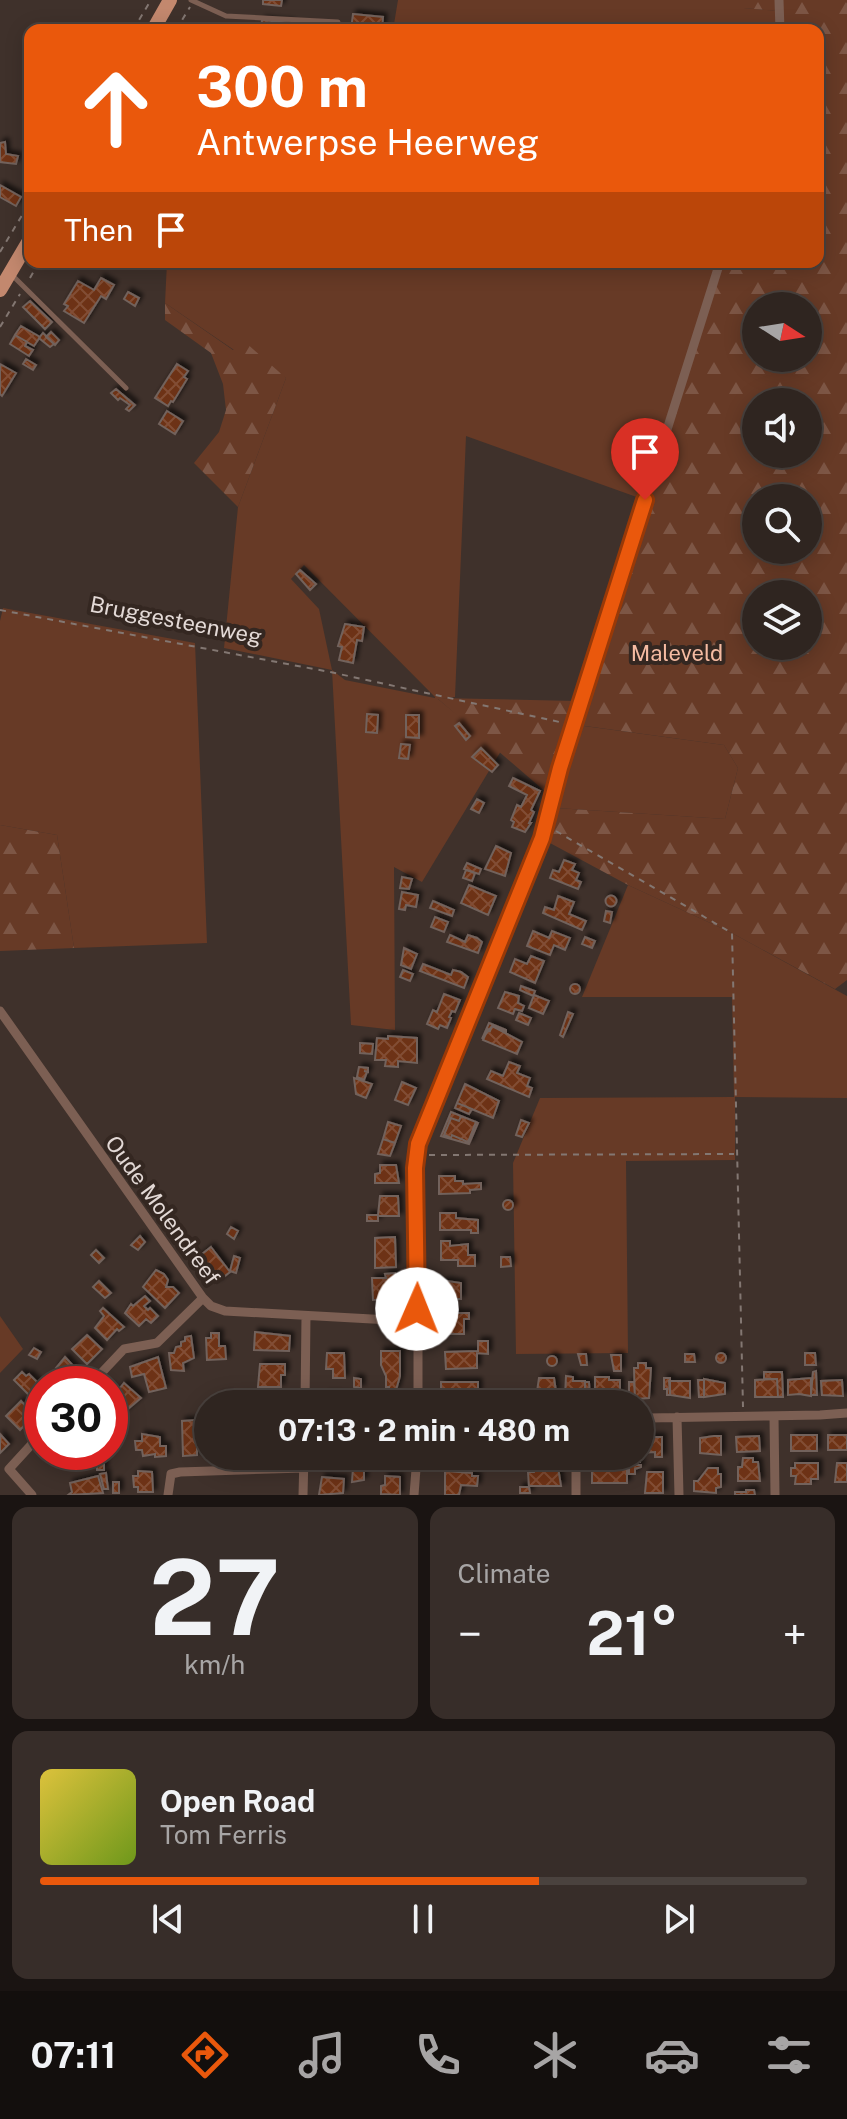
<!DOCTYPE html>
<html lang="en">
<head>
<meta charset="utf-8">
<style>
  :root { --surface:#2f2520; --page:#372d29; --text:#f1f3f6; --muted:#a7a5a5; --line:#4a423e; --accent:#ea580c }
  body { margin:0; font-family:"Public Sans",sans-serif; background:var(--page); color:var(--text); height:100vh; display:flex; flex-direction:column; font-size:30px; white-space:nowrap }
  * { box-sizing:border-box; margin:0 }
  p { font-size:26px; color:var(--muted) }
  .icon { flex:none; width:44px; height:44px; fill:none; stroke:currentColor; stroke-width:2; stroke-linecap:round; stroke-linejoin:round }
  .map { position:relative; height:1495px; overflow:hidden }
  .details { display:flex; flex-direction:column; gap:12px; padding:12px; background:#1a1412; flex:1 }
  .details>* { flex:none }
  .hud { position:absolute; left:24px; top:24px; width:800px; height:244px; border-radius:16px; box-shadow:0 4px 20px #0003,0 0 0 2px var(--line); background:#ea580c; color:#fff; overflow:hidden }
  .needle { width:52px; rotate:102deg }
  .tools { position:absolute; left:742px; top:292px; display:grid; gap:16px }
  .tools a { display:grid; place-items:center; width:80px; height:80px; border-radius:50%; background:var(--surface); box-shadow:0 4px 20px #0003,0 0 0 2px var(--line); font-size:40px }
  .speed { position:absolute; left:24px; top:1366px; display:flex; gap:16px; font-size:40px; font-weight:700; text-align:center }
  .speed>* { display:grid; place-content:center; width:104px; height:104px; border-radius:50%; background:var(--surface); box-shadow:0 4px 20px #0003,0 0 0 2px var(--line); line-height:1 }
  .speed .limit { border:12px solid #d22; background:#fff; color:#111 }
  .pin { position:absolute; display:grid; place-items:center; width:68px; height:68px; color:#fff; margin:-82px -34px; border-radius:50% 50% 50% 0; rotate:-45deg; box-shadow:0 0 8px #0007 }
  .pin .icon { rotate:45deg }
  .me { position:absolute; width:88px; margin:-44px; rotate:1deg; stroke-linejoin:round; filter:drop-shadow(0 0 6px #0008) }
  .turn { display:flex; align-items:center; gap:28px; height:168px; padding:0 40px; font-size:36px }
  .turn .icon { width:104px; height:104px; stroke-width:2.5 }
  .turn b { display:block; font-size:56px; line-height:68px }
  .then { display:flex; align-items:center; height:76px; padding:0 40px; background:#0003; gap:16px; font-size:30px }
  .big { font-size:60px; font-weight:700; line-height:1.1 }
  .details .tile { flex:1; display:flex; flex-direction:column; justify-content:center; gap:12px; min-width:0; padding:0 28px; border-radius:16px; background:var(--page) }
  .details .dial { align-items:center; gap:0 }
  .dial b { font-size:104px; line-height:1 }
  .song { display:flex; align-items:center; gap:24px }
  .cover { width:96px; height:96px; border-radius:12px; background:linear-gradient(135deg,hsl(50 70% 55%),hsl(80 70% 35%)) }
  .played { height:8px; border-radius:4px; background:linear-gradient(90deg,var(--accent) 65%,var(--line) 65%) }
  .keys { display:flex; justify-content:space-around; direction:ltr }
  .heat { display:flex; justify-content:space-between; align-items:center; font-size:44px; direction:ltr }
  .details .tiles { flex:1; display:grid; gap:12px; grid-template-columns:1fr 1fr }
  .tile:last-child { grid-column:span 2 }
  .trip { position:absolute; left:194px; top:1390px; width:460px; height:80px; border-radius:40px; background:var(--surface); box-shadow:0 4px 20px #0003,0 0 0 2px var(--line); font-weight:700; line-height:80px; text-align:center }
  .tab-bar { display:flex; height:128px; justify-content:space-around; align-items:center; background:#130f0d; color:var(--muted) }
  .tab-bar .icon { width:56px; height:56px }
  .tab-bar .selected { color:var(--accent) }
  .tab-bar b { font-size:36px; color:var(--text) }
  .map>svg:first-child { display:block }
</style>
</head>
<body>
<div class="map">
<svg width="847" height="1495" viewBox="0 0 847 1495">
  <defs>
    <pattern id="forest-firs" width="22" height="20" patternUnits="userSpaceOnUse" patternTransform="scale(2)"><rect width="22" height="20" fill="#673a26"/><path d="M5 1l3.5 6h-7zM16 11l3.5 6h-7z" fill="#7d5645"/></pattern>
    <pattern id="building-cross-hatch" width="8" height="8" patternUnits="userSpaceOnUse" patternTransform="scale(2)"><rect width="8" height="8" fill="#6d3112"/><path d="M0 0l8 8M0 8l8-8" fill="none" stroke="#824e34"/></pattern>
    <filter id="shadow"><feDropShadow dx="3.5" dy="-3.5" stdDeviation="2" flood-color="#0009"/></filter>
  </defs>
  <rect width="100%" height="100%" fill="#3f312b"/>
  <path fill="#673a26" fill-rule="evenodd" d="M398 0H743L744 8 778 11 780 30H393Z
    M167 262H720L645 500 466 436 455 697 438 699 501 751 422 882 394 867 395 1030 351 1025 332 670 224 648 238 507 286 378 234 350 165 303ZM304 565 435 697V698L345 680 332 670 319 609 291 579Z
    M3 608 195 643 207 943 74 948 57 835 0 825V621Z
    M577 725 724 745 738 768 725 819 556 808Z
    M628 885 732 933 847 996V1098L735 1097V1160L626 1161 628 1353 516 1354 513 1163 540 1098 734 1097 732 997H582Z
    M0 1316 23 1349 0 1373Z"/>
  <path fill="url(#forest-firs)" fill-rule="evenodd" d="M743 0H847V980L835 989 732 933 628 885 550 843 556 808 725 819 738 768 724 745 578 725 557 796 548 794 437 698 576 701 645 500 720 262H818V30H780L778 11 743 8ZM756 306H808V358H756ZM756 402H808V454H756ZM756 498H808V550H756ZM756 594H808V646H756Z
    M165 303 233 350 245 342 286 378 238 507 194 463 219 432 226 410 223 384 211 353 165 320Z
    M0 825 57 835 74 948 0 951Z"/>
  <path fill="url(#building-cross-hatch)" stroke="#72625c" stroke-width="2" filter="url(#shadow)" d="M263 0H282L281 6 263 4Z
    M353 14 383 17 382 30H351Z
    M353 14 383 17 382 30H351Z
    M262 20 291 23V30H261Z
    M5 142 6 154 18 156 16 164 0 162V143Z
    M0 185 21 197 16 206 0 197Z
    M112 262H133L132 266 111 264Z
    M101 278 114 285 106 299 101 296 84 323 64 311 68 306 64 304 78 281 94 290Z
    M128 292 139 298 135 306 124 299Z
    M30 301 52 322 45 329 23 307Z
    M21 326 40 337 34 346 15 335Z
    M51 332 59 340 55 345 46 337Z
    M43 333 54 344 50 347 39 338Z
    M15 335 27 342 25 346 33 350 29 356 10 344Z
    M26 359 36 365 33 370 23 364Z
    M0 364 16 373 2 396 0 394Z
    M177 364 188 371 184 377 187 379 173 402 171 401 168 406 155 398Z
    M116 389 135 405 129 411 126 409 130 405 120 398 118 400 111 393Z
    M167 411 183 421 175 434 159 424Z
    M300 570 316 584 310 590 296 574Z
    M345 624 364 627 362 641 357 640 353 663 339 660 342 647 338 646Z
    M367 714 378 715 377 733 366 732Z
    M406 715H419V738L406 737Z
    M459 723 470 736 466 740 455 726Z
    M401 744 410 745 408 759 399 758Z
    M481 748 498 765 492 772 472 757Z
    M513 778 540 791 531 810 534 812 529 823H531L525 832 512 827 514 822 511 820 517 805 521 807 527 795 509 786Z
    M477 799 484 803 479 813 471 809Z
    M496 846 511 853 505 876 485 869Z
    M564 860 575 864 572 870 579 873 576 880 581 882 578 889 550 878 553 870 559 872Z
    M467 863 481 869 479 874 464 869Z
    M466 870 475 873 472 881 463 878Z
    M402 877 412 879 409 889 400 888Z
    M469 885 496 896 488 915 461 903Z
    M402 892 418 895 416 907 406 905 405 910 399 909Z
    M605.5 901a5.5 5.5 0 1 1 11 0a5.5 5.5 0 1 1-11 0Z
    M558 896 574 902 569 914 586 921 582 930 543 913 545 907 554 910Z
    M433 901 454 910 452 916 430 908Z
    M606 911 612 912 610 923 604 921Z
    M435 917 448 922 444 932 431 927Z
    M533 931 549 938 552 931 570 938 565 950 554 945 550 955 527 946Z
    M450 935 465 942 468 935 477 938 482 942 478 953 447 942Z
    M585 937 595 941 592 948 582 944Z
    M404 948 417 954 411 969 401 965Z
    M531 956 544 961 535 983 510 972 515 959 527 964Z
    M423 964 451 975 453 970 461 972 468 977 464 988 420 971Z
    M403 970 413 974 410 981 400 977Z
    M570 989a5 5 0 1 1 10 0a5 5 0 1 1-10 0Z
    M521 986 535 991 533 996 520 990Z
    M505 992 519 996 518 1003 524 1006 522 1011 515 1009 513 1014 498 1008Z
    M444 994 460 1000 455 1012 452 1011 449 1017 451 1018 447 1028 440 1025 438 1029 427 1024 433 1010 437 1012Z
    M534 995 549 1001 543 1014 529 1008Z
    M568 1012 573 1014 563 1037 560 1035Z
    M519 1013 531 1018 528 1025 516 1020Z
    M489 1023 506 1030V1032L492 1026 482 1039Z
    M492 1026 522 1042 517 1054 483 1040 488 1029 490 1031Z
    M388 1036 417 1038V1063L398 1061V1067L385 1066 386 1060H375L377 1038 388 1039Z
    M360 1043 373 1044 372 1054 360 1053Z
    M509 1062 520 1066 517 1073 530 1078 527 1086 532 1088 529 1097 487 1079 491 1071 503 1076Z
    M359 1067 368 1068V1072L364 1071 367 1072 364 1080 357 1077Z
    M354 1078 372 1084 366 1098 356 1094Z
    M402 1082 416 1088 408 1105 395 1100Z
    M465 1084 499 1101 493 1118 457 1103Z
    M457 1103 472 1109 469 1114 455 1108Z
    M451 1112 461 1116 459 1121 451 1118 444 1135 451 1138 452 1135 468 1142 476 1122 478 1123 469 1144 441 1136Z
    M461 1116 476 1122 468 1142 452 1135 451 1138 444 1135 451 1118 459 1121Z
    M521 1120 529 1123 522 1137 516 1135Z
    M388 1122 401 1126 395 1143 383 1139Z
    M383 1139 395 1143 390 1156 378 1154Z
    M380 1165H396L399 1183H375V1174L380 1173Z
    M439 1176H455V1181H463V1184L481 1183V1189L470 1190V1193L439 1194Z
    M380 1196H398L399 1216H378Z
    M503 1205a5 5 0 1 1 10 0a5 5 0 1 1-10 0Z
    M440 1213H456V1218L478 1220V1233H471V1230H440Z
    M367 1215H378V1221H367Z
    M231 1227 238 1231 234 1239 227 1234Z
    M140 1236 145 1242 138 1250 131 1245Z
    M395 1237 396 1267 375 1268V1238Z
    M441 1241H450V1246L468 1244V1255H475V1266H458V1260H441Z
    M211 1247 230 1272 216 1283 197 1258Z
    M96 1250 104 1258 99 1263 91 1255Z
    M234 1256 240 1258 236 1273 230 1271Z
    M501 1257H510L511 1266 501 1267Z
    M156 1270 164 1274 168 1280 166 1287H173L179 1293 165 1308 143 1287Z
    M395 1273 397 1299 373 1300 372 1278H386L385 1274Z
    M99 1281 111 1293 105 1298 93 1287Z
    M447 1281 461 1283V1299H440V1283Z
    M145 1296 150 1301 144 1306 148 1310 150 1308 158 1316 151 1323 146 1319 139 1326 125 1313 131 1304 133 1306Z
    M103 1308 124 1327 119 1331 117 1329 107 1340 95 1328 104 1316 100 1311Z
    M442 1313H469V1319H464V1334H441V1328H446Z
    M255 1332 290 1336 289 1351 254 1350Z
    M211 1333H219V1346H225L226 1359 207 1360 206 1338H211Z
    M87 1335 102 1349 87 1364 72 1349Z
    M191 1336 194 1358 183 1363 184 1371 171 1370 169 1353H174L176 1347 181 1346V1342L185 1341V1337Z
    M478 1341H488V1354L477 1353V1368L446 1369 445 1352 478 1351Z
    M34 1348 41 1352 37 1359 29 1355Z
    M381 1351H400V1376L396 1390 389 1391V1387H386V1376L381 1365Z
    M716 1358a5 5 0 1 1 10 0a5 5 0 1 1-10 0Z
    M327 1353H344L345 1378H333V1369H326Z
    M805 1353H815L816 1365H805Z
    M578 1354H586L587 1365H581Z
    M685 1354H694L695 1362H685Z
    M611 1355H621V1371H614Z
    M547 1361a5 5 0 1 1 10 0a5 5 0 1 1-10 0Z
    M65 1357 79 1372 67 1384H63L54 1375 58 1370 56 1368Z
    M158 1357 166 1388 149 1392 144 1374 132 1377 130 1367Z
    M638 1363H646V1368H651L649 1398 635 1399 634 1368H638Z
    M260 1364H285V1375H281V1387H258Z
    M816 1371 817 1395H811L813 1372Z
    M22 1372 26 1376 29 1374 42 1387V1408L14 1380Z
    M764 1372H782L783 1397H778L777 1379H764Z
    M566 1376 573 1377V1381H585V1399L565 1397Z
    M595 1377H609V1380H620V1397L595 1399Z
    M354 1378 361 1379V1388L354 1387Z
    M539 1378H554L556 1391H554V1399L540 1400V1392H537Z
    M664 1378H670V1395H667V1389H664Z
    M811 1378V1396L799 1394 788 1395V1380Z
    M704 1379 725 1383V1394L704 1397Z
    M777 1379 778 1397H755V1380Z
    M698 1380H704V1397H699Z
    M842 1380 843 1396 822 1395 821 1381Z
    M669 1381H690V1398L670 1395Z
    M441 1382H478V1395H472V1403H441Z
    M585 1382H589L590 1399H585Z
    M629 1382H634L635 1399H629Z
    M124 1383 141 1398 120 1416 110 1406V1387L116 1393Z
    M230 1395V1401L220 1402V1396Z
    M326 1395 348 1396V1404H326Z
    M262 1398H283V1404H262Z
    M21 1401 34 1415 20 1430 6 1416Z
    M197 1420V1455L183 1456 182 1421Z
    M0 1434 9 1444 0 1453Z
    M142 1434 160 1437V1446H166V1456L155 1457V1454L143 1456 142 1450H136L135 1441H142Z
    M791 1435H817V1451H791Z
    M828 1435H847V1450H828Z
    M714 1436H721V1455L700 1453V1438Z
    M759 1436 760 1451 737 1452 736 1437Z
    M640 1437H662V1457H655V1452L640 1453Z
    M65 1452H90V1459H80V1467H61L59 1456H65Z
    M640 1452V1462H628V1456H640Z
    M321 1456H341V1460H321Z
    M481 1456 480 1463 470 1464 452 1461V1458L439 1457Z
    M542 1456H561V1460L542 1461Z
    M353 1457H362V1467H353Z
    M365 1457H403V1471H393V1465L364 1464Z
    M743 1458H753V1462H758L760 1481H738V1467H742Z
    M97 1459H104V1470H97Z
    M321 1460H335L338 1462 337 1468 322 1467Z
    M795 1463H818V1479H811V1484H795L796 1476H791V1468H795Z
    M837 1463H847V1482H835Z
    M592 1464H622V1466L627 1467V1483H592Z
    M629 1465H641V1467L635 1469V1474H629Z
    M535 1467H558L561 1486H529L528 1472H534Z
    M353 1468 364 1469V1480L352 1482Z
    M708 1468H718V1474H721V1487L716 1488V1493L694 1491V1481H698Z
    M138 1471 152 1472 153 1492H138V1487H134L133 1476H138Z
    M445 1471 472 1473V1476H478L477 1486 461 1485 459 1495H445Z
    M647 1472H663V1493H645Z
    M106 1473 108 1489H104L100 1474Z
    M98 1476 103 1493 68 1495 72 1492 70 1483Z
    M385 1476 400 1477V1495L381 1494V1486L385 1485Z
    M322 1477 344 1479 343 1493 319 1495Z
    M113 1482H119V1493H113Z
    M520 1487H529L530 1493H520Z
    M746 1490H754L755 1495H735V1492H746Z"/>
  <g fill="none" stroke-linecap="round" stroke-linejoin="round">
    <path stroke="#837772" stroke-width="2" stroke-dasharray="6 6" stroke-linecap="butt" d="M133 30 151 0
      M176 30 190 7
      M0 252 30 202
      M30 278 39 262
      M0 327 20 294
      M0 610 330 672 564 723
      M556 831 732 933 743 1407
      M429 1155 734 1154"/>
    <path stroke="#7c5f53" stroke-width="5" d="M191 0 226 16 338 22
      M11 274 126 388"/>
    <path stroke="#7c5f53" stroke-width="9" d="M779 0 780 30
      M0 1011 203 1298 211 1306 225 1311 408 1321
      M408 1321 418 1304 415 1168 418 1144 542 838 560 768 720 262
      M408 1321 418 1336V1404
      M91 1384 124 1349 157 1343 203 1298
      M305 1404 306 1316
      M774 1416 775 1495
      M677 1417 679 1495
      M640 1420 648 1418 820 1415 847 1413
      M32 1495 9 1469 42 1433
      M168 1495 171 1474 180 1472 304 1468
      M303 1495 304 1456
      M414 1495 417 1456
      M576 1495V1456"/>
    <path stroke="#c3886e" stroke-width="14" d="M153 30 170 0
      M0 290 30 239"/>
  </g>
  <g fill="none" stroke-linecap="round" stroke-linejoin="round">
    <g stroke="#983908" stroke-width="20">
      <path id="route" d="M417 1309 415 1168 418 1144 542 838 560 768 645 500"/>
    </g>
    <use href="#route" stroke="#ea580c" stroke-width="14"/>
  </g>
  <g text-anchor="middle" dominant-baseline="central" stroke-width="8" stroke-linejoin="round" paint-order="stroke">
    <g font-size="22" fill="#e3d9d6" stroke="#342721">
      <text transform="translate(176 620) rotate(11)">Bruggesteenweg</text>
      <text transform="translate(163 1210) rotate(54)">Oude Molendreef</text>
    </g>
    <g font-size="22" fill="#f5bba2" stroke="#342721">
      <text x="677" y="653">Maleveld</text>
    </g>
  </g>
</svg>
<div class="tools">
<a><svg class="needle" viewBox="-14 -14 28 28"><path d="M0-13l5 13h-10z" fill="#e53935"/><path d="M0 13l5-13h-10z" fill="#a7a5a5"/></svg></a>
<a><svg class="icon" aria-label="sound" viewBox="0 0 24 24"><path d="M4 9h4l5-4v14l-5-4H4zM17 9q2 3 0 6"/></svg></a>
<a><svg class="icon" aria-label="search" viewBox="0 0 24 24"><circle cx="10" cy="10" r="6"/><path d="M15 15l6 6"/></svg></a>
<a><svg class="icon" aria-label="layers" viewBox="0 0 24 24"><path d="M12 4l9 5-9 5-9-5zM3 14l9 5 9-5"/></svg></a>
</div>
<div class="speed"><div class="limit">30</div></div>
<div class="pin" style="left:645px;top:500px;background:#d93025"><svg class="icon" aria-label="arrive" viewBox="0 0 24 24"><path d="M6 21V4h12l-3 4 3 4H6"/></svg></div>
<svg class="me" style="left:417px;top:1309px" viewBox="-20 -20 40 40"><circle r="19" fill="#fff"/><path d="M0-13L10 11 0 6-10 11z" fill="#ea580c"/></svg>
<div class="trip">07:13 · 2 min · 480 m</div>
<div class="hud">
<div class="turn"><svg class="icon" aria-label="ahead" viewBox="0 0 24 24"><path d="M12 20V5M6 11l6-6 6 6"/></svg><div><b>300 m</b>Antwerpse Heerweg</div></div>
<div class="then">Then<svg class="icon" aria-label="arrive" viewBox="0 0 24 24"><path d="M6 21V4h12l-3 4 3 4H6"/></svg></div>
</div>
</div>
<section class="details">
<div class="tiles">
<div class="tile dial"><b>27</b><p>km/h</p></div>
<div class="tile"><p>Climate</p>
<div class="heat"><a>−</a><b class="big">21°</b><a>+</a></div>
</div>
<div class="tile">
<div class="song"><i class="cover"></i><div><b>Open Road</b><p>Tom Ferris</p></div></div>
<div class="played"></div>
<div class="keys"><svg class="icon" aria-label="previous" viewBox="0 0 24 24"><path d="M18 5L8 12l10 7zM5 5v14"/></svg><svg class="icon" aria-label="pause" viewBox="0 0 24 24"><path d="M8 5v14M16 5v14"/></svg><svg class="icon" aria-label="next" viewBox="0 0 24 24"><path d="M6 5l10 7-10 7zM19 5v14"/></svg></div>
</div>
</div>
</section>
<nav class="tab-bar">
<b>07:11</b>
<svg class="icon selected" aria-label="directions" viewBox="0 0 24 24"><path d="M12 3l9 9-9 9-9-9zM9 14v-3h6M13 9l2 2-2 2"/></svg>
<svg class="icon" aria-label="music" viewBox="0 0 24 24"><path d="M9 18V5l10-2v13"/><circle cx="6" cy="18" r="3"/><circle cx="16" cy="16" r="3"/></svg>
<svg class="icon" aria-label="phone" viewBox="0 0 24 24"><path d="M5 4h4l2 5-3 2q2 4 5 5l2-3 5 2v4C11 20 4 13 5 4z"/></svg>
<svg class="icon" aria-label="climate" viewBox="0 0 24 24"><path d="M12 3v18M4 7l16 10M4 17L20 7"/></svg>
<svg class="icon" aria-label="car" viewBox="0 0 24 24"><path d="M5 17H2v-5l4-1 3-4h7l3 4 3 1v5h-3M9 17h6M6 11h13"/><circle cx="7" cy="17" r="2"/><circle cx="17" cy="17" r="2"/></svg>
<svg class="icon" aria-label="filters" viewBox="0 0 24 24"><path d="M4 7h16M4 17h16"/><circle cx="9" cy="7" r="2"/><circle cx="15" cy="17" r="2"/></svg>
</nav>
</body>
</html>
